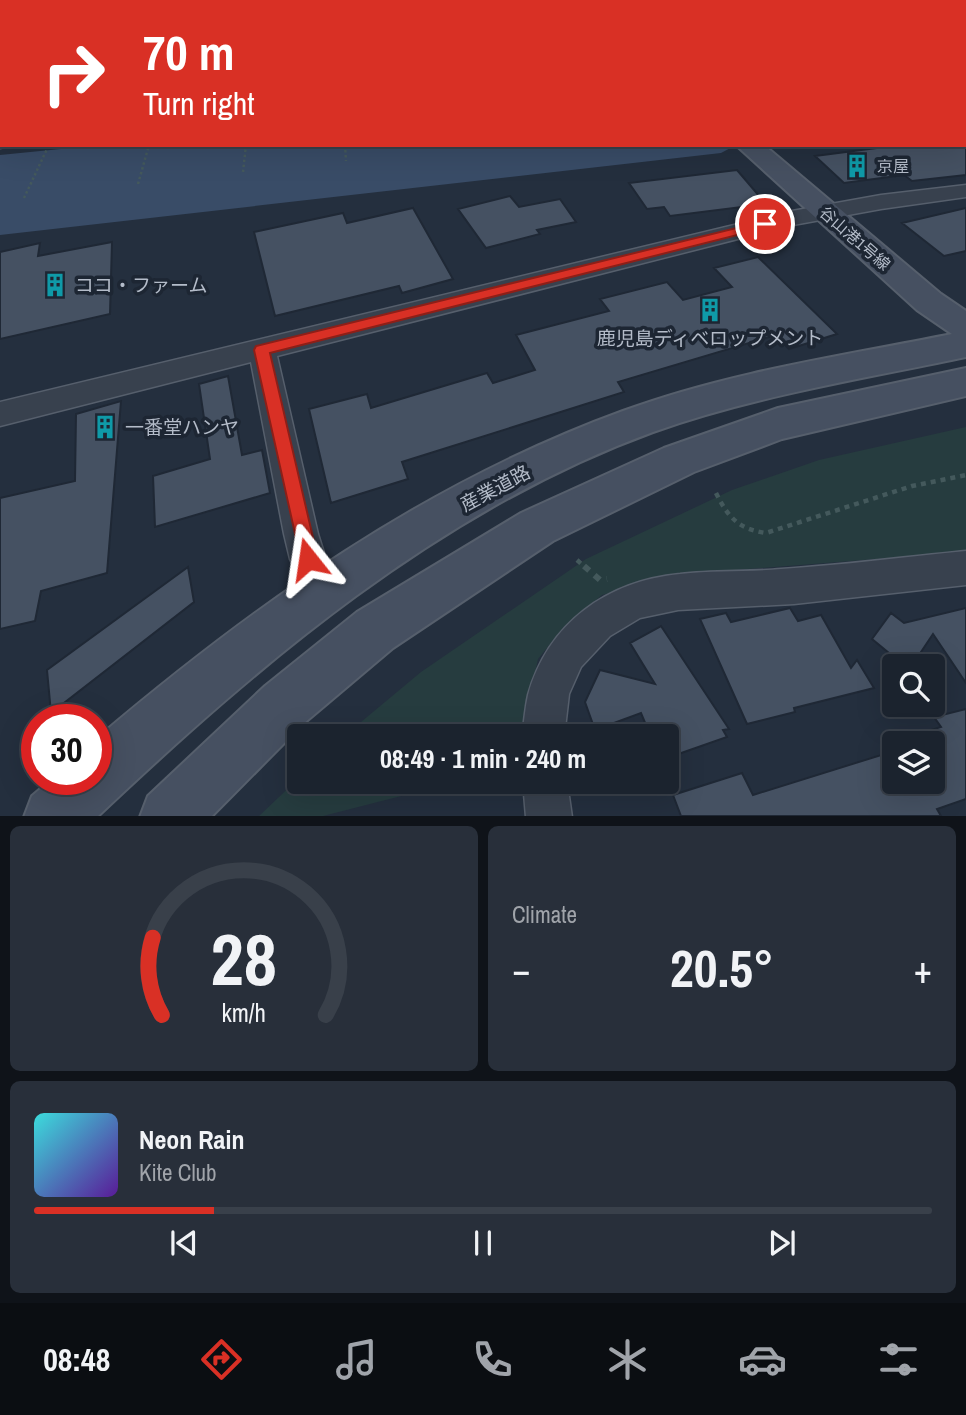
<!DOCTYPE html>
<html lang="en">
<head>
<meta charset="utf-8">
<style>
  :root { --surface:#1b232e; --page:#282f3a; --text:#f1f3f6; --muted:#a0a4aa; --line:#39404a; --accent:#d93025 }
  body { margin:0; font-family:"Archivo Narrow","Noto Sans JP",sans-serif; background:var(--page); color:var(--text); height:100vh; display:flex; flex-direction:column; font-size:26px; white-space:nowrap }
  * { box-sizing:border-box; margin:0 }
  p { font-size:23px; color:var(--muted) }
  .icon { flex:none; width:38px; height:38px; fill:none; stroke:currentColor; stroke-width:2; stroke-linecap:round; stroke-linejoin:round }
  .map { position:relative; height:816px; overflow:hidden }
  .sheet { display:flex; flex-direction:column; gap:10px; padding:10px; background:#0f1319; flex:1 }
  .sheet>* { flex:none }
  .guide { position:absolute; left:0px; top:0px; width:966px; height:147px; box-shadow:0 7px 28px #0002,0 0 0 2px var(--line); background:#d93025; color:#fff; overflow:hidden }
  .fabs { position:absolute; left:882px; top:654px; display:grid; gap:14px }
  .fabs a { display:grid; place-items:center; width:63px; height:63px; border-radius:7px; background:var(--surface); box-shadow:0 7px 28px #0002,0 0 0 2px var(--line); font-size:35px }
  .speed { position:absolute; left:21px; top:704px; display:flex; gap:14px; font-size:35px; font-weight:700; text-align:center }
  .speed>* { display:grid; place-content:center; width:91px; height:91px; border-radius:50%; background:var(--surface); box-shadow:0 7px 28px #0002,0 0 0 2px var(--line); line-height:1 }
  .speed .limit { border:10px solid #d22; background:#fff; color:#111 }
  .pin { position:absolute; display:grid; place-items:center; width:60px; height:60px; color:#fff; margin:-30px; border:4px solid #fff; border-radius:50%; box-shadow:0 2px 7px #0007 }
  .me { position:absolute; width:77px; margin:-38px; rotate:345deg; stroke-linejoin:round; filter:drop-shadow(0 0 5px #0008) }
  .turn { display:flex; align-items:center; gap:24px; height:147px; padding:0 28px; font-size:32px }
  .turn .icon { width:91px; height:91px; stroke-width:2.5 }
  .turn b { display:block; font-size:49px; line-height:60px }
  .big { font-size:52px; font-weight:700; line-height:1.1 }
  .sheet .card { flex:1; display:flex; flex-direction:column; justify-content:center; gap:10px; min-width:0; padding:0 24px; border-radius:10px; background:var(--page) }
  .sheet .dial { align-items:center; gap:0 }
  .dial svg { height:182px; overflow:visible; fill:none; stroke:var(--line); stroke-width:7; stroke-linecap:round; text-anchor:middle }
  .dial text { fill:var(--text); stroke:none }
  .song { display:flex; align-items:center; gap:21px }
  .cover { width:84px; height:84px; border-radius:10px; background:linear-gradient(135deg,hsl(180 70% 55%),hsl(270 70% 35%)) }
  .played { height:7px; border-radius:4px; background:linear-gradient(90deg,var(--accent) 20%,var(--line) 20%) }
  .keys { display:flex; justify-content:space-around; direction:ltr }
  .heat { display:flex; justify-content:space-between; align-items:center; font-size:38px; direction:ltr }
  .sheet .tiles { flex:1; display:grid; gap:10px; grid-template-columns:1fr 1fr }
  .card:last-child { grid-column:span 2 }
  .trip { position:absolute; left:287px; top:724px; width:392px; height:70px; border-radius:7px; background:var(--surface); box-shadow:0 7px 28px #0002,0 0 0 2px var(--line); font-weight:700; line-height:70px; text-align:center }
  .menu { display:flex; height:112px; justify-content:space-around; align-items:center; background:#0b0e12; color:var(--muted) }
  .menu .icon { width:49px; height:49px }
  .menu .active { color:var(--accent) }
  .menu b { font-size:32px; color:var(--text) }
  .map>svg:first-child { display:block }
</style>
</head>
<body>
<div class="map">
<svg width="966" height="817" viewBox="0 0 966 817">
  <rect width="100%" height="100%" fill="#242f3e"/>
  <path fill="#263c3f" d="M966 427V552L673 575 602 595 564 627 538 659 521 737H343L421 672 586 559 732 490 819 460Z
    M299 778V782H456L323 816H259Z"/>
  <path fill="#394c67" d="M101 145H736L721 153 0 235V155Z"/>
  <path fill="#455162" stroke="#1f2835" stroke-width="2" d="M900 145H966V175L912 181 904 175 844 183 815 156Z
    M737 170 766 204 670 216 664 207 647 209 629 183Z
    M510 196 519 207 560 199 576 222 537 230 540 234 486 248 458 209Z
    M413 208 453 279 402 293 399 286 275 316 254 232 343 213 347 223Z
    M966 208V251L944 256 902 223Z
    M112 242 110 314 0 339V252L40 243 38 256Z
    M758 257 837 334 789 349 776 335 618 382 624 392 402 462 408 479 331 503 309 409 367 394 371 408 487 373 493 383 535 370 516 335 609 311 600 299 667 282 683 300 732 287 714 268Z
    M228 376 242 455 262 450 270 493 155 527 153 476 210 459 199 384Z
    M121 401 107 573 41 591 35 621 0 629V498L75 481 76 414Z
    M188 567 194 602 51 713 47 670Z
    M790 608 798 621 821 615 851 668 857 660 874 688 794 708 795 712 747 724 700 619 726 613 731 622Z
    M966 608V683L933 634 911 667H906L872 639 891 613 904 623Z
    M661 626 729 729 723 730 727 737 667 758V737H651L641 713 595 730 585 702 600 670 655 684 630 643Z
    M966 709V799L937 809 941 816H681L673 795 742 773 753 795 894 751V782H933V744H908L905 738 941 727 934 717Z"/>
  <g fill="none" stroke-linecap="round" stroke-linejoin="round">
    <g stroke="#565f6c" stroke-width="3">
      <path id="street" d="M964 42H966V52H964Z
        M0 136 2 145 9 146 0 148Z
        M966 185V197L881 209 793 225 277 356 318 534 324 553 343 590 338 603 325 608 312 603 290 559 284 534 251 362 0 426V402L792 211 881 195Z
        M966 551V585L794 604 678 610 640 618 610 636 581 667 569 694 564 737H522C524 723 525 708 528 695 548 623 607 581 680 574 713 570 747 572 781 569 843 565 904 557 966 551Z
        M523 782H567L572 817H526Z"/>
    </g>
    <g stroke="#565f6c" stroke-width="4">
      <path id="secondary" d="M583 0H603L604 2H584Z
        M736 145H764L941 294 966 311V357C862 379 754 396 653 432 439 510 260 663 97 817H24L32 796 52 779H96V739C255 604 425 483 623 411 729 372 842 356 952 334L917 310Z
        M966 368V396L782 439 694 472 553 541 393 648 303 724 211 817H140L148 796 265 686 357 612 521 513 664 448 778 408Z"/>
    </g>
    <path stroke="#44595c" stroke-width="2.5" stroke-dasharray="2.5 2.5" stroke-linecap="butt" d="M345 145 346 161
      M448 145 449 149
      M243 172 246 145
      M138 184 149 145
      M24 198 47 149"/>
    <path stroke="#44595c" stroke-width="4.5" stroke-dasharray="5 5" stroke-linecap="butt" d="M716 493C728 517 738 529 766 533L912 486 966 475
      M577 560 586 568"/>
    <path stroke="#44595c" stroke-width="6" stroke-dasharray="7 7" stroke-linecap="butt" d="M584 566 600 580 607 579"/>
    <use href="#street" fill="#38414e" fill-rule="evenodd"/>
    <use href="#secondary" fill="#465061" fill-rule="evenodd"/>
  </g>
  <path fill="#d93025" stroke="#8d1f18" stroke-width="2" d="M765 221 771 224 769 227 270 353 318 559 315 565 308 568 302 565 254 350 256 346Z"/>
  <defs>
    <g id="building-bare" transform="scale(1.89)"><path d="M-4-6H4V6H1V3H-1V6H-4ZM-2.5-4.3h1.7v1.8h-1.7ZM.8-4.3h1.7v1.8H.8ZM-2.5-1h1.7V.8h-1.7ZM.8-1h1.7V.8H.8Z" fill="#0f9aa8" stroke="#1d2633" stroke-width="2.5" paint-order="stroke"/></g>
  </defs>
  <g fill-rule="evenodd">
    <use href="#building-bare" x="857" y="166"/>
    <use href="#building-bare" x="55" y="285"/>
    <use href="#building-bare" x="710" y="310"/>
    <use href="#building-bare" x="105" y="427"/>
  </g>
  <g text-anchor="middle" dominant-baseline="central" stroke-width="7" stroke-linejoin="round" paint-order="stroke">
    <g font-size="16" fill="#b4bcc9" stroke="#1d2633" text-anchor="start">
      <text x="877" y="166">京屋</text>
    </g>
    <g font-size="16" fill="#b4bcc9" stroke="#1d2633">
      <text transform="translate(855 238) rotate(41)">谷山港1号線</text>
    </g>
    <g font-size="19" fill="#b4bcc9" stroke="#1d2633" text-anchor="start">
      <text x="75" y="285">ココ・ファーム</text>
      <text x="710" y="338" text-anchor="middle">鹿児島ディベロップメント</text>
      <text x="125" y="427">一番堂ハンヤ</text>
    </g>
    <g font-size="19" fill="#b4bcc9" stroke="#1d2633">
      <text transform="translate(495 488) rotate(-28)">産業道路</text>
    </g>
  </g>
</svg>
<div class="fabs">
<a><svg class="icon" aria-label="search" viewBox="0 0 24 24"><circle cx="10" cy="10" r="6"/><path d="M15 15l6 6"/></svg></a>
<a><svg class="icon" aria-label="layers" viewBox="0 0 24 24"><path d="M12 4l9 5-9 5-9-5zM3 14l9 5 9-5"/></svg></a>
</div>
<div class="speed"><div class="limit">30</div></div>
<div class="pin" style="left:765px;top:224px;background:#d93025"><svg class="icon" aria-label="arrive" viewBox="0 0 24 24"><path d="M6 21V4h12l-3 4 3 4H6"/></svg></div>
<svg class="me" style="left:308px;top:559px" viewBox="-20 -20 40 40"><path d="M0-17L14 15 0 8-14 15z" fill="#d93025" stroke="#fff" stroke-width="4"/></svg>
<div class="trip">08:49 · 1 min · 240 m</div>
<div class="guide">
<div class="turn"><svg class="icon" aria-label="right" viewBox="0 0 24 24"><path d="M7 20v-9h11M14 6l5 5-5 5"/></svg><div><b>70 m</b>Turn right</div></div>
</div>
</div>
<section class="sheet">
<div class="tiles">
<div class="card dial"><svg viewBox="0 0 100 80">
<path d="M14 69A42 42 0 1 1 86 69"/>
<path d="M14 69A42 42 0 0 1 10 35" stroke="#d93025"/>
<text x="50" y="56" font-size="32" font-weight="700">28</text>
<text x="50" y="72" font-size="11">km/h</text>
</svg></div>
<div class="card"><p>Climate</p>
<div class="heat"><a>−</a><b class="big">20.5°</b><a>+</a></div>
</div>
<div class="card">
<div class="song"><i class="cover"></i><div><b>Neon Rain</b><p>Kite Club</p></div></div>
<div class="played"></div>
<div class="keys"><svg class="icon" aria-label="previous" viewBox="0 0 24 24"><path d="M18 5L8 12l10 7zM5 5v14"/></svg><svg class="icon" aria-label="pause" viewBox="0 0 24 24"><path d="M8 5v14M16 5v14"/></svg><svg class="icon" aria-label="next" viewBox="0 0 24 24"><path d="M6 5l10 7-10 7zM19 5v14"/></svg></div>
</div>
</div>
</section>
<nav class="menu">
<b>08:48</b>
<svg class="icon active" aria-label="directions" viewBox="0 0 24 24"><path d="M12 3l9 9-9 9-9-9zM9 14v-3h6M13 9l2 2-2 2"/></svg>
<svg class="icon" aria-label="music" viewBox="0 0 24 24"><path d="M9 18V5l10-2v13"/><circle cx="6" cy="18" r="3"/><circle cx="16" cy="16" r="3"/></svg>
<svg class="icon" aria-label="phone" viewBox="0 0 24 24"><path d="M5 4h4l2 5-3 2q2 4 5 5l2-3 5 2v4C11 20 4 13 5 4z"/></svg>
<svg class="icon" aria-label="climate" viewBox="0 0 24 24"><path d="M12 3v18M4 7l16 10M4 17L20 7"/></svg>
<svg class="icon" aria-label="car" viewBox="0 0 24 24"><path d="M5 17H2v-5l4-1 3-4h7l3 4 3 1v5h-3M9 17h6M6 11h13"/><circle cx="7" cy="17" r="2"/><circle cx="17" cy="17" r="2"/></svg>
<svg class="icon" aria-label="filters" viewBox="0 0 24 24"><path d="M4 7h16M4 17h16"/><circle cx="9" cy="7" r="2"/><circle cx="15" cy="17" r="2"/></svg>
</nav>
</body>
</html>
